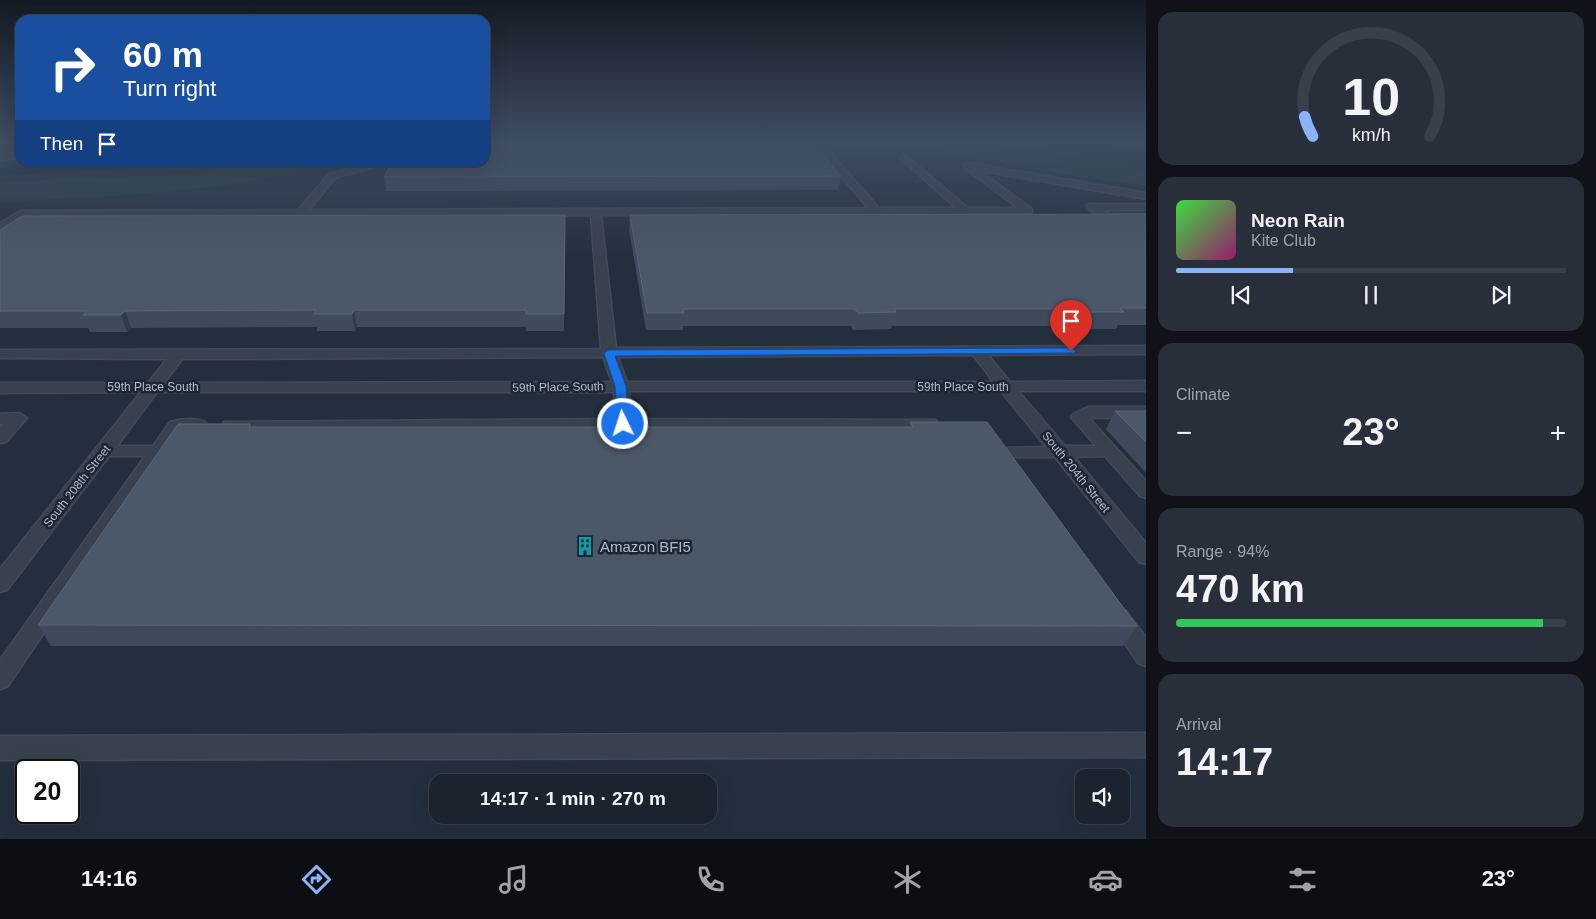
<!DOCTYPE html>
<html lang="en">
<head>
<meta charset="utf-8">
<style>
  :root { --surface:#1b232e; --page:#282f3a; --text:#f1f3f6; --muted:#a0a4aa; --line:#39404a; --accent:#8ab4f8 }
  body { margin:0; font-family:Arial,sans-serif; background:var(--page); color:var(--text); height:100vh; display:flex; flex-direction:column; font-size:19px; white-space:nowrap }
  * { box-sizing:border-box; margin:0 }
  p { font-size:16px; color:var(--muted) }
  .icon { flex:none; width:28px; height:28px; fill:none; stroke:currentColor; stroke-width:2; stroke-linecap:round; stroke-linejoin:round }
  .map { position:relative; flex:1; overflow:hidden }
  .drawer { display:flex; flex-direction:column; gap:12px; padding:12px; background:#0f1319; width:450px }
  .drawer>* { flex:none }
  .hud { position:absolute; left:15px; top:15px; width:475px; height:152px; border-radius:15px; box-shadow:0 5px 20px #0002,0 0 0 1px var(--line); background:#1a4fa0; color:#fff; overflow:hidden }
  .buttons { position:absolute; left:1075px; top:769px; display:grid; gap:10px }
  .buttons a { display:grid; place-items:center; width:55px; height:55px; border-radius:10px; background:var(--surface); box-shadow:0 5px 20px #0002,0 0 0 1px var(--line); font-size:25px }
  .speed { position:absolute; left:15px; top:759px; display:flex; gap:10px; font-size:25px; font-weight:700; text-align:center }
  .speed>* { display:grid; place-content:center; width:65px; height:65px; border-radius:50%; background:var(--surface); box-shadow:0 5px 20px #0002,0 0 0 1px var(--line); line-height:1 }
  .speed .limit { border:2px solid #111; border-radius:8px; background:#fff; color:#111 }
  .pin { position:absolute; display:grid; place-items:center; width:42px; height:42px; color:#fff; margin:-51px -21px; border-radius:50% 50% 50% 0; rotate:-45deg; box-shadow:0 0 5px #0007 }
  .pin .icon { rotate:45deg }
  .me { position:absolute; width:55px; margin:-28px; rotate:356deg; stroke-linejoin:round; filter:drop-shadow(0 0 4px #0008) }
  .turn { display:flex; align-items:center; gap:18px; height:105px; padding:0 25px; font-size:22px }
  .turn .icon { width:65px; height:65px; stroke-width:2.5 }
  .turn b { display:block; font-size:35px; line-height:42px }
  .then { display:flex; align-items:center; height:48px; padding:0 25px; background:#0003; gap:10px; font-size:19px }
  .big { font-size:38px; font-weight:700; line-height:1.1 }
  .drawer .widget { flex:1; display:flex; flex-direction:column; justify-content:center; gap:8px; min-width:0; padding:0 18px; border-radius:15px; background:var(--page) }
  .drawer .dial { align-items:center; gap:0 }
  .dial svg { height:130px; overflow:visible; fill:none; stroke:var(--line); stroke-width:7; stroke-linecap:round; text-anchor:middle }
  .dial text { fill:var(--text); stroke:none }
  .song { display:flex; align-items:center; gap:15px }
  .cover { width:60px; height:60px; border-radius:8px; background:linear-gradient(135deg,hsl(120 70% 55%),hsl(320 70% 35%)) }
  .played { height:5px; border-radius:2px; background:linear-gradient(90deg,var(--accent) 30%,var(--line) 30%) }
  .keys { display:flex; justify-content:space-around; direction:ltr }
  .heat { display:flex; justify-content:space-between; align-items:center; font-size:28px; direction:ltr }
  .charge { height:8px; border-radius:4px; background:linear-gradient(90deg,#34c759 94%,var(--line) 0) }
  .trip { position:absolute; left:429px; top:774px; width:288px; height:50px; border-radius:15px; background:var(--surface); box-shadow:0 5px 20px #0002,0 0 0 1px var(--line); font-weight:700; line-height:50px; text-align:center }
  .tabs { display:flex; height:80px; justify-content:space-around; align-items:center; background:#0b0e12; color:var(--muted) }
  .tabs .icon { width:35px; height:35px }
  .tabs .current { color:var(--accent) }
  .tabs b { font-size:22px; color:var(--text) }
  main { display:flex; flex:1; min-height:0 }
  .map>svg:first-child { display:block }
</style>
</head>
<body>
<main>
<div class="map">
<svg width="1146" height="839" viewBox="0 0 1146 839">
  <rect width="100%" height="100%" fill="#242f3e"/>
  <path fill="#263c3f" d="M0 141H20V155H0Z
    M881 141H944L1146 173V186L1076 176Z
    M275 163H345L223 186 115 196 0 202V182L198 173Z"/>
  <path fill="#17263c" d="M1001 141H1053L1146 154V163Z
    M117 163H205L0 176V168Z"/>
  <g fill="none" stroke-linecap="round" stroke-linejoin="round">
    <g stroke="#414a57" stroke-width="3">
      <path id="minor" d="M812 141H820L879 208H956L901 159 900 157 904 154 968 208H1018L965 168V164L968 163 1146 193V199L980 171 1032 209V213L601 215 616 348 1146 346V354L988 355 1010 382 1146 381V391H1018L1065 446H1096L1071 417 1073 414 1088 407H1146V417L1089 418 1146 481V498L1140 496 1105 456 1074 457 1146 543V564L1139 562 1055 457H994L991 453 994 449 1000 448 1046 447 1001 391H629L631 419 936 420 938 423 930 428 230 430 224 428 222 425 224 422 615 419 614 392H157L117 446H153L170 422C180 419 202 416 208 425L200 430H181L8 686 0 689V660L145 456H109L7 590 0 592V569L141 392 0 393V383H148L167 359 0 358V350L601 349 591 215 23 217 0 231V223L21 211 298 210 329 174 375 162H391L335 178 309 210 868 208ZM973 355 994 382H627L618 357ZM603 357 612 382 164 383 182 359Z
        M20 152V158L0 160V154Z
        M1091 204H1146V210H1103L1109 214H1146V220H1107L1087 209V205Z
        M19 413 27 418 6 442 0 443V428L4 424H0V414Z
        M1118 608 1126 611 1146 638V666L1138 663 1107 617 1110 611Z
        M1146 733V757L0 760V736Z"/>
    </g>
    <use href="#minor" fill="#38414e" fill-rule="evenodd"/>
  </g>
  <path fill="#3f4b5c" d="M841 176 838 190 386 191 384 177Z
    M1146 214V325H1118L1116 329H1080L1076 326H892L891 329 853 330 851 326H683V330H646L629 229 630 215Z
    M565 215 564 331H526V327H357L355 331H317V327L131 328 127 332H90L88 328H0V230Z
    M1115 411H1146V473L1106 429Z
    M910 422 1137 626 1123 646H51L38 625 250 427H908Z"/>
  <path fill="#2f3b4b" d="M354 310 357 327 355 331 352 314Z
    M125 311 131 328 127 332 121 315Z"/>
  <path fill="#4b5868" stroke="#5c6777" d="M485 141H811L841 176 384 177 392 162H485Z
    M1146 214V308H1120L1124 312H1087L1083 309H894L896 312 858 313 855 309H683L684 313H647L630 215Z
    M565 215 564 314H526V310H354L352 314H314L316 310 125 311 121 315H83L87 311H0V230L22 216Z
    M1115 411H1146V442Z
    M910 422H987L1137 626 38 625 178 424H250L249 427H913Z"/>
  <linearGradient id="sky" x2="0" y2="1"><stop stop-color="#141a22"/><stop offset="0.55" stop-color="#3f4d63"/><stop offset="1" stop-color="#3f4d63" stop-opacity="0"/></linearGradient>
  <rect width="1146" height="258" fill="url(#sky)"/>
  <path fill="#1a73e8" stroke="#114b97" d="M1071 348 1076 351 1074 353 615 356 626 386 629 424 623 428 618 424 615 386 604 353 609 350Z"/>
  <defs>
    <g id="building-bare" transform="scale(1.5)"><path d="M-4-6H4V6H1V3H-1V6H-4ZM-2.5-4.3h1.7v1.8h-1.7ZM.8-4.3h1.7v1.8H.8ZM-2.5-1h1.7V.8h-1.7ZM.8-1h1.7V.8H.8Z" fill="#0f9aa8" stroke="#1d2633" stroke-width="2.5" paint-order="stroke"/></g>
  </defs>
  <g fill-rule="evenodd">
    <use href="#building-bare" x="585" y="546"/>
  </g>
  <g text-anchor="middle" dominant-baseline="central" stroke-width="5" stroke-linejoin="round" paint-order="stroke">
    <g font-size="12" fill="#b4bcc9" stroke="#1d2633">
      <text x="153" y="387">59th Place South</text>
      <text transform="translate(558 387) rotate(-1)">59th Place South</text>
      <text x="963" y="387">59th Place South</text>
      <text transform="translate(1076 472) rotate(51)">South 204th Street</text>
      <text transform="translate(77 486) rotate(-52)">South 208th Street</text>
    </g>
    <g font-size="15" fill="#b4bcc9" stroke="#1d2633" text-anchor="start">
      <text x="600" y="546">Amazon BFI5</text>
    </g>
  </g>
</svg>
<div class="buttons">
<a><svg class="icon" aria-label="sound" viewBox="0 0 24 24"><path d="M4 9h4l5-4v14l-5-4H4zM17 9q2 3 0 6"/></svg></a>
</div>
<div class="speed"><div class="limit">20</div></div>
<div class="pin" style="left:1071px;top:351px;background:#d93025"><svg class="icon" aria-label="arrive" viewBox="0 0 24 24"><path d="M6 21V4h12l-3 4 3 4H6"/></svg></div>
<svg class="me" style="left:623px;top:424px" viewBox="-20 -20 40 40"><circle r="17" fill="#1a73e8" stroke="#fff" stroke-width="3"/><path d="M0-11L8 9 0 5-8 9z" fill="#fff"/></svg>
<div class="trip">14:17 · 1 min · 270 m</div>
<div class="hud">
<div class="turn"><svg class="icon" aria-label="right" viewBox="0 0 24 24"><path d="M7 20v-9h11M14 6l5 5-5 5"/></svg><div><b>60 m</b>Turn right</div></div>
<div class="then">Then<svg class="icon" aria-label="arrive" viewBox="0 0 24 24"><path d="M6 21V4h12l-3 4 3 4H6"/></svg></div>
</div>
</div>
<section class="drawer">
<div class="widget dial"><svg viewBox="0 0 100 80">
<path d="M14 69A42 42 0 1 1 86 69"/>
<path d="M14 69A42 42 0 0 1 9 57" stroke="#8ab4f8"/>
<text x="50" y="56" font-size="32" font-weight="700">10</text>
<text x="50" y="72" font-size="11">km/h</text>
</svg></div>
<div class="widget">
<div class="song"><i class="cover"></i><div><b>Neon Rain</b><p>Kite Club</p></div></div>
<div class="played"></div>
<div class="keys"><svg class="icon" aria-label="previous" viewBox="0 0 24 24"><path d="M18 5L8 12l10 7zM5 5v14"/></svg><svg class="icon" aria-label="pause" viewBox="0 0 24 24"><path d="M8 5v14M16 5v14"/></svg><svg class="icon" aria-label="next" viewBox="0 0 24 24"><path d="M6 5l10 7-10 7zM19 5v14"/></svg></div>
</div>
<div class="widget"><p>Climate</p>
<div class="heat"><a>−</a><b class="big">23°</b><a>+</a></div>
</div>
<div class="widget"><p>Range · 94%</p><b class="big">470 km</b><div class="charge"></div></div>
<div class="widget"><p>Arrival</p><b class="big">14:17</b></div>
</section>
</main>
<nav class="tabs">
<b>14:16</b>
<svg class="icon current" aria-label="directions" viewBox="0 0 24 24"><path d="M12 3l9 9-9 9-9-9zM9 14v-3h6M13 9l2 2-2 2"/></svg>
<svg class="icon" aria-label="music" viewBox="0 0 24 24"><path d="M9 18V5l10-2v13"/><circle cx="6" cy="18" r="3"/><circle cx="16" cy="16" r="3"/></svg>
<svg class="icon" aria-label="phone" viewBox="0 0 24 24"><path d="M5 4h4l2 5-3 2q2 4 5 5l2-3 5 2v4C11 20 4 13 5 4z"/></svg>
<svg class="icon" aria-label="climate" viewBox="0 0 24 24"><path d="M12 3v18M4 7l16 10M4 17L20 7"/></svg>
<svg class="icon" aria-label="car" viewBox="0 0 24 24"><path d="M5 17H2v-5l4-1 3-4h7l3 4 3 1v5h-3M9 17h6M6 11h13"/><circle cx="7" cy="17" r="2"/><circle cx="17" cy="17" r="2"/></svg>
<svg class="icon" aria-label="filters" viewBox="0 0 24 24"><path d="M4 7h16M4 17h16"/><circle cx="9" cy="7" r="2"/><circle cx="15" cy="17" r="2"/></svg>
<b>23°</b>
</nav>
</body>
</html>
